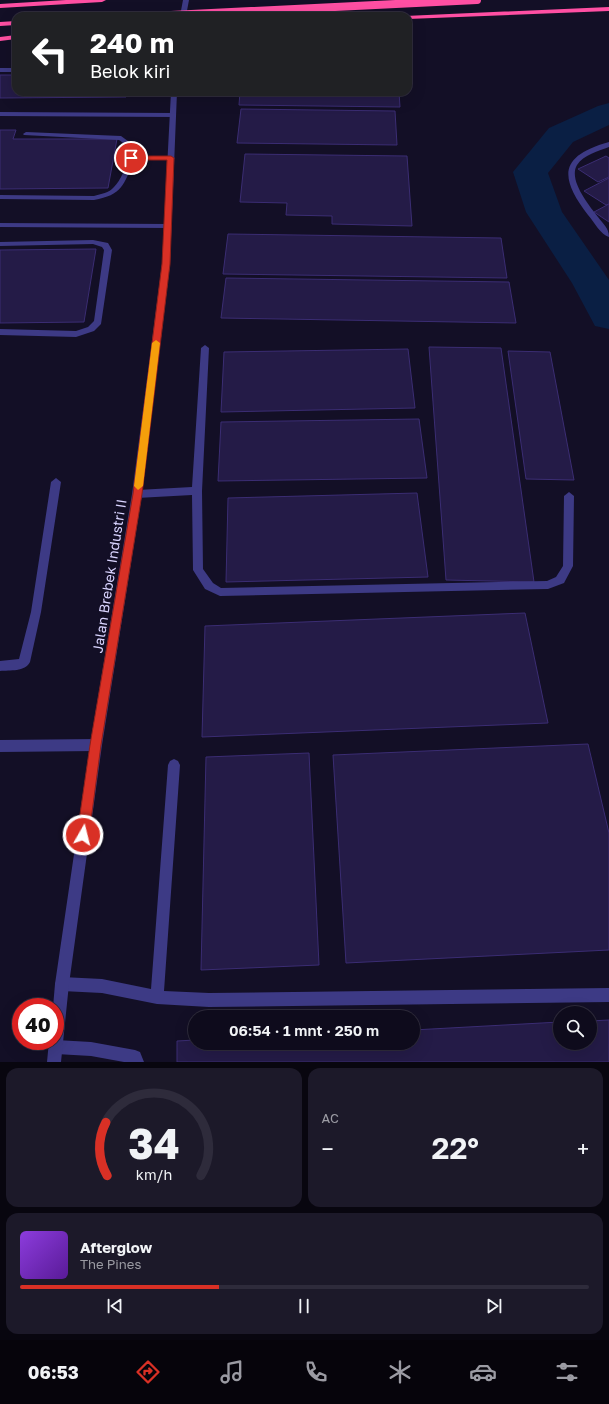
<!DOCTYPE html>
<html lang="id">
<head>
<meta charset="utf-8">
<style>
  :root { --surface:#0e0b1c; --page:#1c1929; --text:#f1f3f6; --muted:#9b9ba3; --line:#2e2b3b; --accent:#d93025 }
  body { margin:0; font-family:"Golos Text",sans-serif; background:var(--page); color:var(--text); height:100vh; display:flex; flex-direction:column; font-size:15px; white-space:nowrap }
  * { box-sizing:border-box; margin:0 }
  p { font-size:13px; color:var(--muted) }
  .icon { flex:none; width:22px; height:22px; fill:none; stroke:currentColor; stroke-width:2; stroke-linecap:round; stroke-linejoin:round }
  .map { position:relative; height:1062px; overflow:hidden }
  .side { display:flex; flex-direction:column; gap:6px; padding:6px; background:#08060f; flex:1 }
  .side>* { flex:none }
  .guide { position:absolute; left:12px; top:12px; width:400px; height:84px; border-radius:12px; box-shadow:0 4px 16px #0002,0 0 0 1px var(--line); background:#202124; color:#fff; overflow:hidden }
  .buttons { position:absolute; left:553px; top:1006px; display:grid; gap:8px }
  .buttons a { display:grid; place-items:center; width:44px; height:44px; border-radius:50%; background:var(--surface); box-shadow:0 4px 16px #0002,0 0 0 1px var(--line); font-size:20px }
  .speed { position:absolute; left:12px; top:998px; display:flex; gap:8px; font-size:20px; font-weight:700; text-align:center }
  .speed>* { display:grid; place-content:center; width:52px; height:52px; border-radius:50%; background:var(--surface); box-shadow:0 4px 16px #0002,0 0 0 1px var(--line); line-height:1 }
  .speed .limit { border:6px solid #d22; background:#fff; color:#111 }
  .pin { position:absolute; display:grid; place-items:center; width:34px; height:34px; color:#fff; margin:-17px; border:2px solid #fff; border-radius:50%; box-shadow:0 1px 4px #0007 }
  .me { position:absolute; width:44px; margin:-22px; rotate:8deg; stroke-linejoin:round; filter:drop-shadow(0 0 3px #0008) }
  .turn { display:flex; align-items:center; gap:14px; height:84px; padding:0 12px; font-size:18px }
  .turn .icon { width:52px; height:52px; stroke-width:2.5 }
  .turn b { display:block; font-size:28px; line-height:34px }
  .big { font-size:30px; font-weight:600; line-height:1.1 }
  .side .card { flex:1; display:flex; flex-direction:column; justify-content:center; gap:6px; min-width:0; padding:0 14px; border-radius:12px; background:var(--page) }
  .side .dial { align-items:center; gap:0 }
  .dial svg { height:104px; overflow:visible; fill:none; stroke:var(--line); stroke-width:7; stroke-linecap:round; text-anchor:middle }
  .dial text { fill:var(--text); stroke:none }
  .song { display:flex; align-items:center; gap:12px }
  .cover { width:48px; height:48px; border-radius:6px; background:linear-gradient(135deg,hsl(270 70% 55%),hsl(270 70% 35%)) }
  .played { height:4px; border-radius:2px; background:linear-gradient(90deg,var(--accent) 35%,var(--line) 35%) }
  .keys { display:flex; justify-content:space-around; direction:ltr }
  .heat { display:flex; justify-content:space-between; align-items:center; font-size:22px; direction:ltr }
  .side .tiles { flex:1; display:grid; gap:6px; grid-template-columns:1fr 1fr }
  .card:last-child { grid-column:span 2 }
  .trip { position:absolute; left:188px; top:1010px; width:232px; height:40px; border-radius:20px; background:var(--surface); box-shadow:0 4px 16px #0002,0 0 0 1px var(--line); font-weight:600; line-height:40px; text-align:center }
  .dock { display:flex; height:64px; justify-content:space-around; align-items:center; background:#06040b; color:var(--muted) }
  .dock .icon { width:28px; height:28px }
  .dock .current { color:var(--accent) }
  .dock b { font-size:18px; color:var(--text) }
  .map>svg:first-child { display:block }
</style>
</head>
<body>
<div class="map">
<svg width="609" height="1062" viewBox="0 0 609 1062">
  <rect width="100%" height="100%" fill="#130f26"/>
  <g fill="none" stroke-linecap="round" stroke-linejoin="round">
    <path fill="#0a1f44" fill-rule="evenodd" d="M609 103V125L573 142 548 173 562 212 609 280V329L595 326 572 283 526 212 513 172 549 128 598 106Z"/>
  </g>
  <path fill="#241b47" stroke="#3b2d73" d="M0 75H16V92H126V97L0 98Z
    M240 92H399L400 107 239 105Z
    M241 109 395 111 397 145 237 143Z
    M0 130H16L13 139H117L108 188 0 189Z
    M245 154 407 156 412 226 332 224V216L286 215 287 203 240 202Z
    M606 156 609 158V177L598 182 578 169Z
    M609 178V204L606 205 584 191Z
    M609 204V222L594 212Z
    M228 234 501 238 507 278 223 274Z
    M96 249 84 322 0 323V250Z
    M226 278 509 282 516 323 221 318Z
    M429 347 501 348 534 582 446 580Z
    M408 349 415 408 221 412 224 352Z
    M508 351 550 352 574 480 526 479Z
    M419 419 427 478 218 481 221 422Z
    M417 493 428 577 226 582 228 498Z
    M525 613 548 723 202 737 205 626Z
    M588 744 609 833V950L346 963 333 755Z
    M309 753 319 965 201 970 206 757Z
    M609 1020V1062H177V1041L195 1040V1043H413V1030L560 1022V1043H590V1021Z"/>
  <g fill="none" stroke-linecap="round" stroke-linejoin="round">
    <path fill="#3d3a85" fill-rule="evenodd" d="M0 68H16V72H0Z
      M0 112 173 113 176 115 173 117 0 116Z
      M26 132 121 136 132 144 135 156H171L175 158 171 160H134C124 185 122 195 94 200L0 199V195L94 196C101 194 109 193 114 187 122 180 131 157 126 147 125 144 122 142 119 140L24 135 23 134Z
      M0 223 168 224 172 226 168 228 0 227Z
      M93 240 108 243 112 250 101 324 94 331 76 337 0 335V329L76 331 88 327 94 321 104 250 102 247 93 244 0 246V242Z
      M205 345 209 348 202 491 203 569 213 583 221 588 547 581 556 577 563 566 564 496 569 492 574 496 573 566 564 583 548 589 220 596 205 589 193 570 192 495 137 498 132 494 137 490 192 487 201 348Z
      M56 478 61 482 41 612 30 662C25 672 10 670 0 671V661L19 659 31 612 51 482Z
      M174 759 178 761 180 765 164 991 209 993 609 988V1002L209 1007 157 1004 102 993 62 991 57 989 55 984 57 979 62 977 102 979 151 989 168 765 170 761Z
      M56 1040 91 1042 135 1050 140 1052 144 1062H124L91 1056 56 1054 51 1052 49 1047 51 1042Z"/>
    <path fill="#3d3a85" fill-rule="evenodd" d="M609 142V147C599 151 583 155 577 165 568 180 589 205 598 217 603 224 609 228 609 237 601 235 594 222 588 215 559 177 559 156 609 142Z
      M96 739 100 741 102 745 100 749 96 751 0 752V740Z"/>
    <path fill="#3d3a85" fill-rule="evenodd" d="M183 0H189L186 16H180Z
      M171 92H177L170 264 142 494 102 745 69 984 61 1062H47L49 1041H55V1007H53L55 984 90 745 132 494 162 264Z"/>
    <path fill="#ff4fa3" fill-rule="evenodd" d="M66 0H106L102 2 0 8V4Z
      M609 7V11L408 19V16H405Z
      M16 21V25L0 26V22Z
      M16 35V39L0 41V37Z"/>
    <path stroke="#ff4fa3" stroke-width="8" d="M151 16 477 0"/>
  </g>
  <path fill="#d93025" stroke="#8d1f18" d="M171 156 174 158 170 264 142 494 101 745 89 835 87 839 83 840 79 839 77 835 90 745 133 494 162 264 167 160H131L128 158 131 156Z"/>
  <path fill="#f59e0b" d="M156 340 160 343 143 486 138 490 134 486 152 343Z"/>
  <g text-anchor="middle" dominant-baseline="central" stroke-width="4" stroke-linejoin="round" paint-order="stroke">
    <g font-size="14" fill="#d9d4ff" stroke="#130f26">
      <text transform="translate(109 576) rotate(-81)">Jalan Brebek Industri II</text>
    </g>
  </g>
</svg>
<div class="buttons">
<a><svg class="icon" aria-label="search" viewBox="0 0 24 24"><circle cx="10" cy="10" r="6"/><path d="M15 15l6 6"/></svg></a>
</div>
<div class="speed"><div class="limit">40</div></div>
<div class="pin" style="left:131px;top:158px;background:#d93025"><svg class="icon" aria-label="arrive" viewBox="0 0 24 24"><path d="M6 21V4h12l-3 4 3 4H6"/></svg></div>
<svg class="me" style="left:83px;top:835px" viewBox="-20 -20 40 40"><circle r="17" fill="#d93025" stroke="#fff" stroke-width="3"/><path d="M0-11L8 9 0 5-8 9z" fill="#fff"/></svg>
<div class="trip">06:54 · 1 mnt · 250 m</div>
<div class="guide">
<div class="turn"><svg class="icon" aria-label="left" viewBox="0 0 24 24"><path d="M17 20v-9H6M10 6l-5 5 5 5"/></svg><div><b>240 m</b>Belok kiri</div></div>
</div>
</div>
<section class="side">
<div class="tiles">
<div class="card dial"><svg viewBox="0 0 100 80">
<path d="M14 69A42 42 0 1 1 86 69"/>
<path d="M14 69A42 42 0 0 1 13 28" stroke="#d93025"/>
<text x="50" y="56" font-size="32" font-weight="700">34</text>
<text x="50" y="72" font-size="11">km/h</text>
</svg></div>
<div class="card"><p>AC</p>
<div class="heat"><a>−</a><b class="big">22°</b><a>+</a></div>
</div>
<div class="card">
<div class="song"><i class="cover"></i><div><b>Afterglow</b><p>The Pines</p></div></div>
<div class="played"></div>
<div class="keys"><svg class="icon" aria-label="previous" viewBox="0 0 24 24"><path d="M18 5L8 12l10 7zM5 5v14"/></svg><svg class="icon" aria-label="pause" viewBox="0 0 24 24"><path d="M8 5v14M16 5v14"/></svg><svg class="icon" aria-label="next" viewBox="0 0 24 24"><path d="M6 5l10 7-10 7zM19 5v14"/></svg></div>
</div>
</div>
</section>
<nav class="dock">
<b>06:53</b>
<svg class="icon current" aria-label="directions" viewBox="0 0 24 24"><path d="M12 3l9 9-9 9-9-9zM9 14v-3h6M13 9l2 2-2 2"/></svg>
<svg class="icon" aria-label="music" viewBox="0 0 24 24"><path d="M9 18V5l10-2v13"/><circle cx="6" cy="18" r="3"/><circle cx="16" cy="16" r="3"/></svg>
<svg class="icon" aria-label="phone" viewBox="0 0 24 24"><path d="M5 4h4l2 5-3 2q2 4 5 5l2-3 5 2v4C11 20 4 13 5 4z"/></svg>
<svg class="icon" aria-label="climate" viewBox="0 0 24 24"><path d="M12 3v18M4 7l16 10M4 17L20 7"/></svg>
<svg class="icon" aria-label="car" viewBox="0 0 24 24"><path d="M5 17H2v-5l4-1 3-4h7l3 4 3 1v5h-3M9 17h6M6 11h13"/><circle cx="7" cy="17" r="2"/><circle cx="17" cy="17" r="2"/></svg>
<svg class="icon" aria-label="filters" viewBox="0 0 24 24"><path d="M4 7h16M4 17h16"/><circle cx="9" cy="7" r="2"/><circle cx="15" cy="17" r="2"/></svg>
</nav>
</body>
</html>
